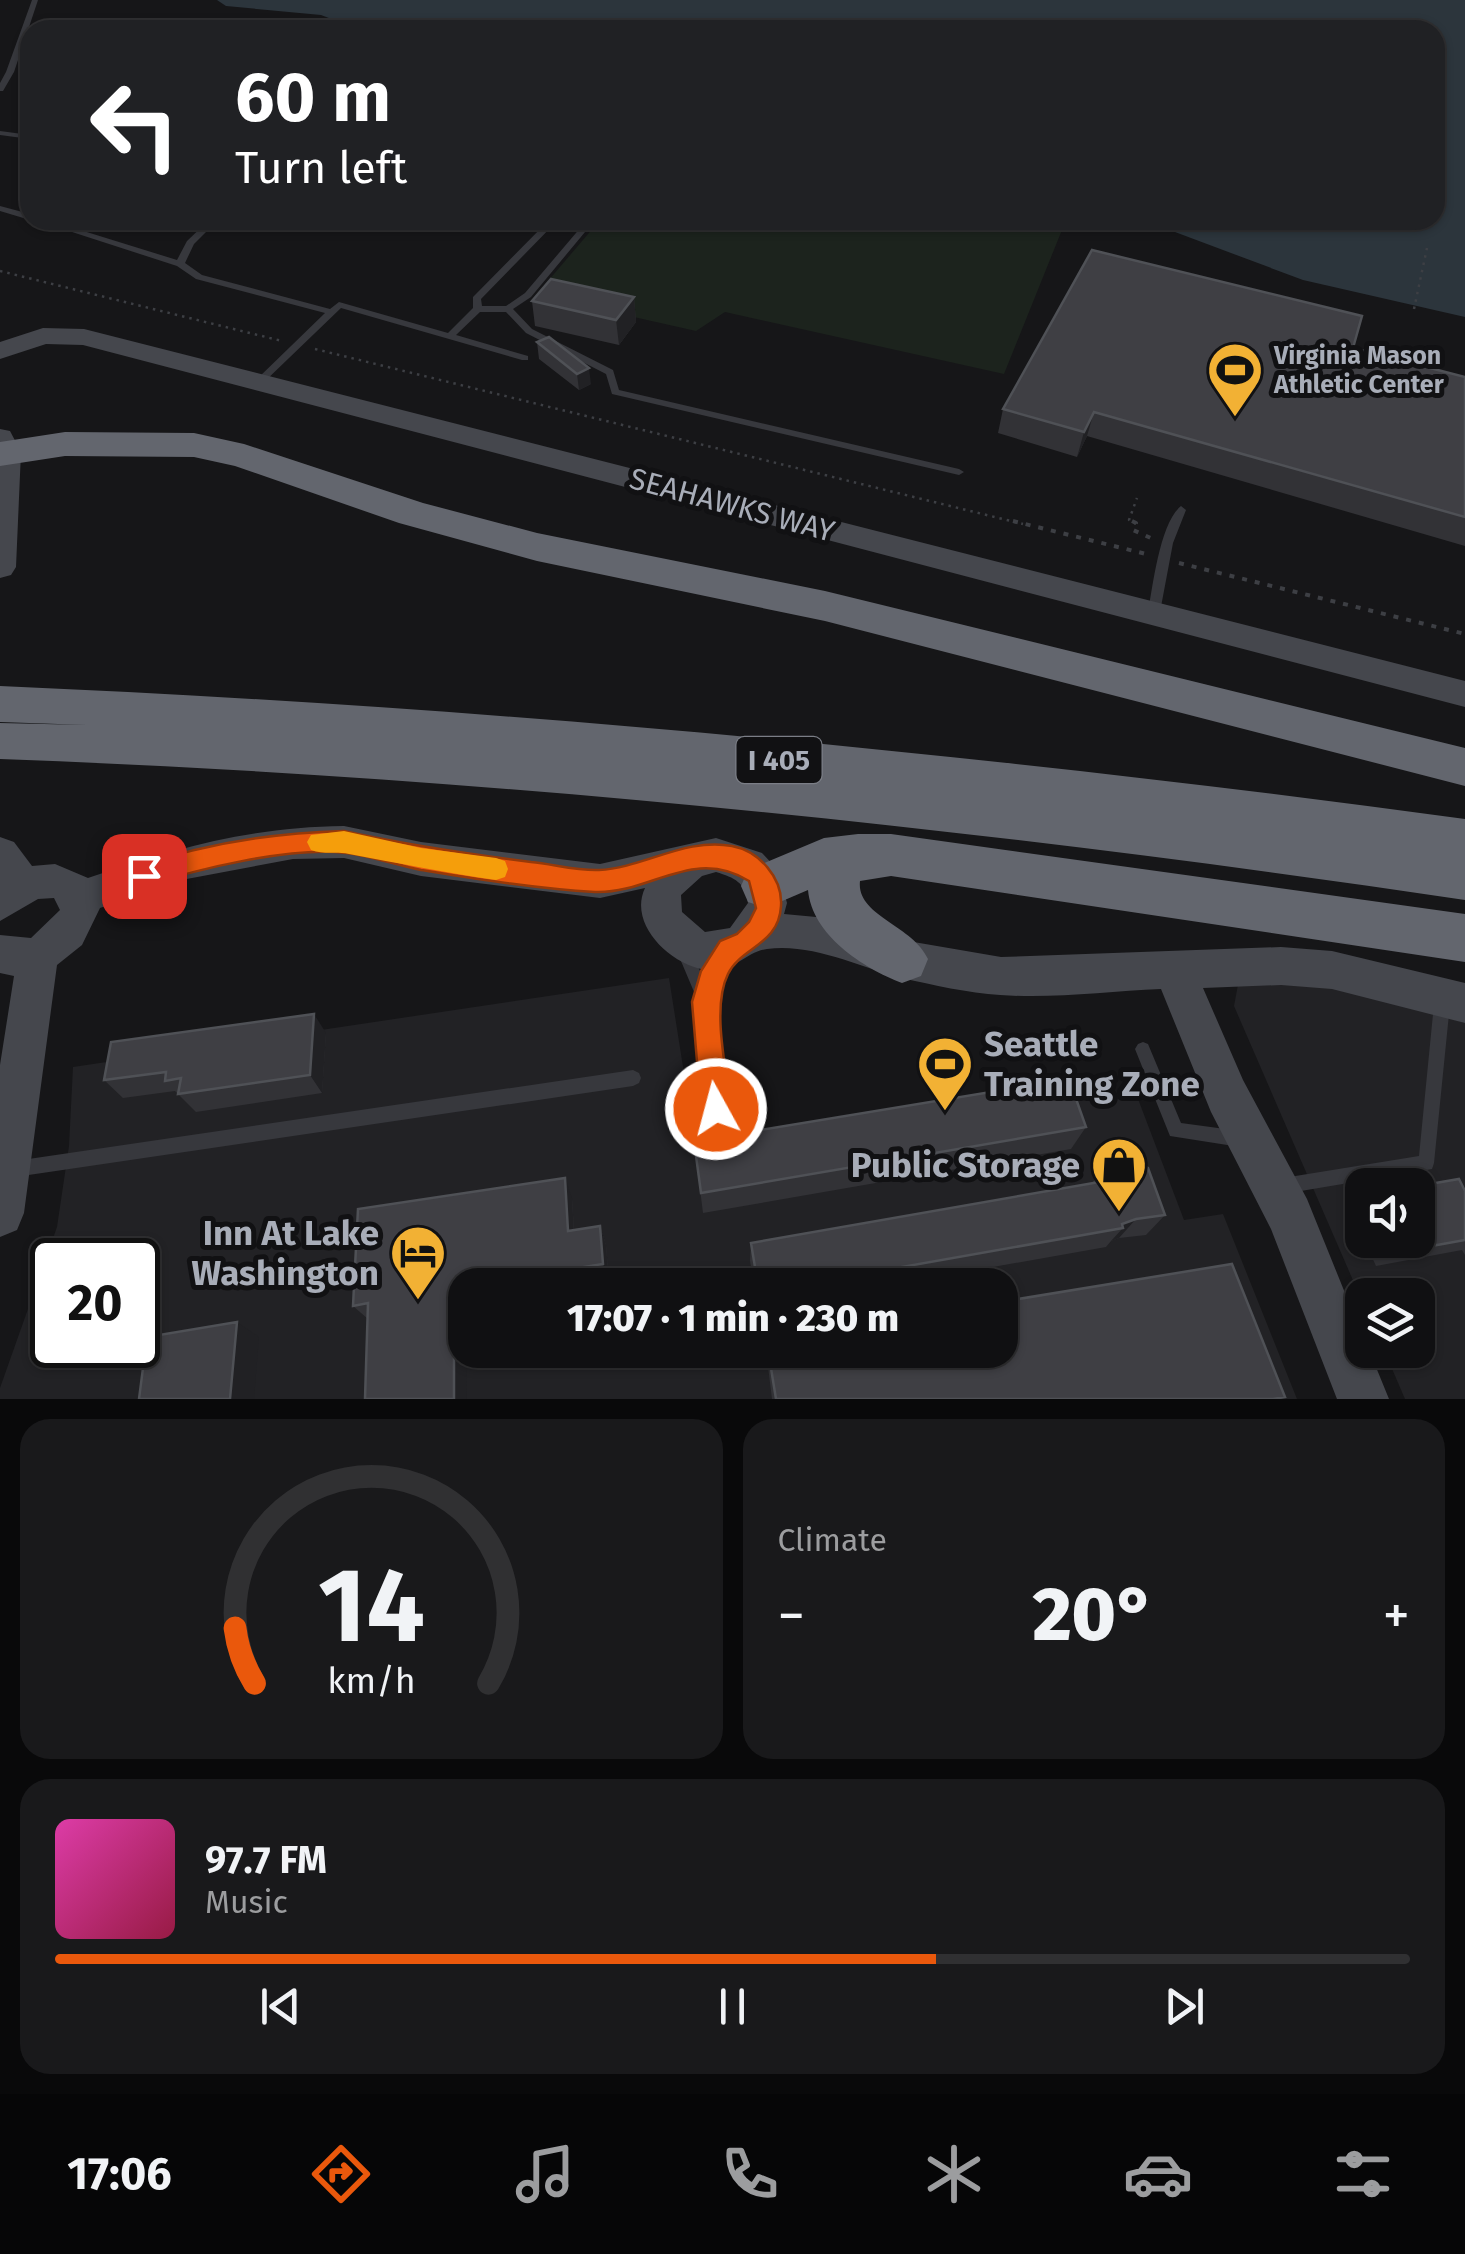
<!DOCTYPE html>
<html lang="en">
<head>
<meta charset="utf-8">
<style>
  :root { --surface:#101012; --page:#19191b; --text:#f1f3f6; --muted:#9c9d9f; --line:#303032; --accent:#ea580c }
  body { margin:0; font-family:"Fira Sans",sans-serif; background:var(--page); color:var(--text); height:100vh; display:flex; flex-direction:column; font-size:38px; white-space:nowrap }
  * { box-sizing:border-box; margin:0 }
  p { font-size:32px; color:var(--muted) }
  .icon { flex:none; width:55px; height:55px; fill:none; stroke:currentColor; stroke-width:2; stroke-linecap:round; stroke-linejoin:round }
  .map { position:relative; height:1399px; overflow:hidden }
  .drawer { display:flex; flex-direction:column; gap:20px; padding:20px; background:#09090a; flex:1 }
  .drawer>* { flex:none }
  .top-card { position:absolute; left:20px; top:20px; width:1425px; height:210px; border-radius:30px; box-shadow:0 2px 8px #0004,0 0 0 2px var(--line); background:#202124; color:#fff; overflow:hidden }
  .fabs { position:absolute; left:1345px; top:1168px; display:grid; gap:20px }
  .fabs a { display:grid; place-items:center; width:90px; height:90px; border-radius:20px; background:var(--surface); box-shadow:0 2px 8px #0004,0 0 0 2px var(--line); font-size:50px }
  .speed { position:absolute; left:30px; top:1238px; display:flex; gap:20px; font-size:50px; font-weight:700; text-align:center }
  .speed>* { display:grid; place-content:center; width:130px; height:130px; border-radius:50%; background:var(--surface); box-shadow:0 2px 8px #0004,0 0 0 2px var(--line); line-height:1 }
  .speed .limit { border:5px solid #111; border-radius:15px; background:#fff; color:#111 }
  .pin { position:absolute; display:grid; place-items:center; width:85px; height:85px; color:#fff; margin:-42px; border-radius:20px; box-shadow:0 5px 15px #0006 }
  .me { position:absolute; width:110px; margin:-55px; rotate:353deg; stroke-linejoin:round; filter:drop-shadow(0 0 8px #0008) }
  .turn { display:flex; align-items:center; gap:35px; height:210px; padding:0 50px; font-size:45px }
  .turn .icon { width:130px; height:130px; stroke-width:2.5 }
  .turn b { display:block; font-size:70px; line-height:85px }
  .big { font-size:75px; font-weight:800; line-height:1.1 }
  .drawer .widget { flex:1; display:flex; flex-direction:column; justify-content:center; gap:15px; min-width:0; padding:0 35px; border-radius:30px; background:var(--page) }
  .drawer .dial { align-items:center; gap:0 }
  .dial svg { height:260px; overflow:visible; fill:none; stroke:var(--line); stroke-width:7; stroke-linecap:round; text-anchor:middle }
  .dial text { fill:var(--text); stroke:none }
  .song { display:flex; align-items:center; gap:30px }
  .cover { width:120px; height:120px; border-radius:15px; background:linear-gradient(135deg,hsl(320 70% 55%),hsl(340 70% 35%)) }
  .played { height:10px; border-radius:5px; background:linear-gradient(90deg,var(--accent) 65%,var(--line) 65%) }
  .keys { display:flex; justify-content:space-around; direction:ltr }
  .heat { display:flex; justify-content:space-between; align-items:center; font-size:55px; direction:ltr }
  .drawer .tiles { flex:1; display:grid; gap:20px; grid-template-columns:1fr 1fr }
  .widget:last-child { grid-column:span 2 }
  .trip { position:absolute; left:448px; top:1268px; width:570px; height:100px; border-radius:30px; background:var(--surface); box-shadow:0 2px 8px #0004,0 0 0 2px var(--line); font-weight:800; line-height:100px; text-align:center }
  .tabs { display:flex; height:160px; justify-content:space-around; align-items:center; background:#060607; color:var(--muted) }
  .tabs .icon { width:70px; height:70px }
  .tabs .selected { color:var(--accent) }
  .tabs b { font-size:45px; color:var(--text) }
  .map>svg:first-child { display:block }
</style>
</head>
<body>
<div class="map">
<svg width="1465" height="1399" viewBox="0 0 1465 1399">
  <rect width="100%" height="100%" fill="#161618"/>
  <path fill="#222225" fill-rule="evenodd" d="M1274 965 1465 1023V1399H1405L1384 1350H1418V1295H1362V1301L1234 1006 1240 974ZM1362 1185H1418V1240H1362Z
    M669 978 698 1162 1135 1091 1184 1220 1223 1214 1297 1399H0V1388L57 1227 69 1146 73 1067ZM52 1260H138V1345H52ZM465 1285H1000V1350H465Z"/>
  <path fill="#1c231d" d="M600 220H1066L1004 374 725 312 696 331 536 295Z"/>
  <path fill="#2c353c" d="M217 0H1465V317L1303 280 1143 220H1435V30H360L321 15 226 6Z"/>
  <g fill="none" stroke-linecap="round" stroke-linejoin="round">
    <path stroke="#3d3f44" stroke-width="2.5" stroke-dasharray="2.5 5" stroke-linecap="butt" d="M269 21 266 25 277 30
      M0 271 282 341
      M1414 309 1427 248
      M315 349 1023 524
      M1136 524 1129 520 1137 498"/>
    <path stroke="#3d3f44" stroke-width="4" stroke-dasharray="5 8" stroke-linecap="butt" d="M1013 521 1146 554
      M1132 521 1136 523 1133 530 1153 539
      M1179 563 1465 634"/>
    <path fill="#37383d" fill-rule="evenodd" d="M32 0H38L14 72 3 91H0V83L6 72Z
      M0 131 30 135V139L0 135Z
      M0 206 30 214V220L0 211Z
      M35 220H48L177 260 187 241 209 220H218L194 244 185 263 202 275 330 309 339 302 448 333 473 308V297L549 220H558L481 299 482 306H506L525 293 587 220H595L531 297 513 309 532 329 613 370 619 390 959 469 964 472 959 475 612 394 606 374 526 333 506 312H480L456 335 528 356V360H522L341 308 262 384H256V380L325 313 196 279 177 266Z
      M1181 506 1186 510 1173 543 1160 612 1154 616 1148 612C1153 585 1160 523 1181 506Z
      M685 947 690 949 705 982 719 951 724 949 729 951 731 956C706 1011 715 1052 724 1109L722 1115 716 1117 710 1115 708 1109 700 1050V1006L678 954 680 949Z
      M1442 997 1447 999 1450 1004 1434 1163 1432 1169 1283 1194 1277 1192 1275 1186 1277 1180 1283 1178 1419 1156 1434 1004 1437 999Z
      M1143 1042 1148 1044 1181 1123 1240 1131 1246 1133 1248 1139 1246 1145 1240 1147 1170 1136 1135 1049 1138 1044Z
      M633 1070 639 1073 641 1078 639 1083 633 1086 15 1177 9 1175 7 1169 9 1163 15 1161Z"/>
    <path fill="#45474d" fill-rule="evenodd" d="M43 328 84 329 1465 681V707L83 345 46 344 0 359V342Z
      M0 429 10 431 21 452 16 567 11 575 0 578Z
      M344 826 421 842 600 864 716 838 762 853 778 870 787 903 784 914 827 918 902 940 1001 957 1281 947 1332 951 1465 983V1023L1332 989 1281 985 1203 988 1243 1080 1307 1199 1362 1335V1350H1369L1389 1399H1337L1271 1229 1211 1112 1161 989C1109 991 1053 999 1000 995 968 993 933 985 902 978 859 967 813 943 767 949 743 952 733 977 697 968 665 959 629 922 645 888L600 898 421 876 344 858 293 859 176 881 100 908 82 945 57 965 24 1213 17 1230 0 1237V1065L14 976 0 973V935L31 938 60 910 54 898 38 899 0 921V837L14 842 32 866 55 864 88 878C175 848 252 827 344 826ZM716 872C735 878 745 882 748 903L730 928 705 932 682 912 681 895 702 876Z"/>
    <path fill="#63666e" fill-rule="evenodd" d="M65 432 194 433 244 444 423 503 537 533 825 591 1465 748V786L825 621 537 561 399 523 235 466 194 457 65 456 0 466V442Z
      M0 686C490 707 979 753 1465 819V900C980 828 490 777 0 759V723L87 725 0 722Z
      M858 834H891L1465 914V962L891 876 860 881C856 916 913 925 928 959L921 976 902 983C863 968 812 935 808 890L766 908 748 902 741 886 748 870 824 838Z"/>
  </g>
  <path fill="#323236" d="M634 297 636 322 619 345 535 326 532 301Z
    M537 342 591 384 579 390 539 359Z
    M1353 348 1465 377V546L1087 436 1077 457 998 433 1003 409Z
    M326 1033 322 1093 196 1112 175 1091 123 1098 104 1080Z
    M1086 1127 1071 1149 703 1213 694 1141Z
    M1102 1170 1165 1215 1146 1235 1119 1238 1111 1241 1106 1247 891 1285H754L750 1261 751 1243 1092 1183Z
    M1465 1191V1255L1462 1250 1376 1266 1364 1240H1418Z
    M572 1198 574 1230 600 1226 606 1245 609 1282 588 1285H465V1350L368 1319 353 1306Z
    M1362 1200V1237L1350 1209Z
    M766 1350H1000L1285 1397 1281 1399H772Z"/>
  <path fill="#212124" d="M634 297 636 322 619 345 616 320Z
    M589 368 591 384 579 390 577 374Z
    M1094 412 1087 436 1077 457 1084 432Z
    M314 1014 326 1033 322 1093 310 1075Z
    M565 1178 572 1198 575 1250 568 1231Z
    M1136 1219 1119 1238 1111 1241 1123 1228 1122 1224Z
    M600 1226 606 1245 609 1282 603 1264Z
    M454 1289 465 1304 467 1399H454Z
    M237 1322 259 1337 254 1399H230Z"/>
  <path fill="#3f3f44" stroke="#4f5156" stroke-width="2.5" d="M1092 250 1362 316 1353 348 1465 377V517L1094 412 1084 432 1003 409Z
    M551 279 634 297 616 320 532 301Z
    M549 337 589 368 577 374 537 342Z
    M314 1014 310 1075 178 1094 181 1078 165 1081 166 1072 104 1080 111 1042Z
    M1069 1079 1086 1127 701 1193 694 1141Z
    M1138 1164 1148 1168 1165 1215 1136 1219 1122 1224 1123 1228 800 1285H758L751 1243 1105 1181 1102 1170Z
    M565 1178 568 1231 600 1226 603 1264 527 1276 528 1285H509V1281L481 1285H465V1288L454 1289V1399H365L368 1303 353 1306 358 1209Z
    M1459 1179 1465 1191V1240L1398 1252 1392 1240H1418V1186Z
    M1232 1264 1285 1397 1273 1399H776L768 1350H1000V1302Z
    M237 1322 230 1399H139L147 1337Z"/>
  <path fill="#ea580c" stroke="#983908" stroke-width="2.5" d="M344 831C406 845 468 854 531 862 553 864 577 871 599 870 643 868 686 837 732 846 759 851 783 878 781 906 779 945 741 947 728 974 711 1008 727 1072 731 1109L726 1119 716 1124 706 1119 701 1109 692 1002 701 971 720 941 737 934 749 922 756 908 749 881C693 846 651 894 595 892 538 889 477 879 421 870 396 865 372 856 346 853 293 846 195 869 144 887L135 884 131 876 135 868C201 844 273 833 344 831Z"/>
  <path fill="#f59e0b" d="M344 831 421 848 496 858 505 861 508 869 505 877 496 880C446 873 398 863 349 854 336 851 324 855 311 850L307 842 311 835Z"/>
  <defs>
    <g id="stadium-pin" transform="scale(2.875)"><path d="M0 17L-7.5 6A9.5 9.5 0 1 1 7.5 6Z" fill="#f2b134" stroke="#111113"/><path d="M0-5a6.5 5 0 1 0 0 10a6.5 5 0 1 0 0-10ZM-3.5-1.8h7v3.6h-7Z" fill="#111"/></g>
    <g id="shop-pin" transform="scale(2.875)"><path d="M0 17L-7.5 6A9.5 9.5 0 1 1 7.5 6Z" fill="#f2b134" stroke="#111113"/><path d="M-5-2.5h2.3a2.7 3.5 0 0 1 5.4 0H5L5.5 6h-11ZM-1.5-2.5h3a1.5 2.3 0 0 0-3 0Z" fill="#111"/></g>
    <g id="hotel-pin" transform="scale(2.875)"><path d="M0 17L-7.5 6A9.5 9.5 0 1 1 7.5 6Z" fill="#f2b134" stroke="#111113"/><path d="M-6-4.5h1.5V1H6V5H4.5V3h-9V5H-6ZM-4 0a1.8 1.8 0 1 1 3.6 0ZM.5 0V-2.5h3Q6-2.5 6 0Z" fill="#111"/></g>
  </defs>
  <g fill-rule="evenodd">
    <use href="#stadium-pin" x="1235" y="370"/>
    <use href="#stadium-pin" x="945" y="1064"/>
    <use href="#shop-pin" x="1119" y="1165"/>
    <use href="#hotel-pin" x="418" y="1253"/>
  </g>
  <g text-anchor="middle" dominant-baseline="central" stroke-width="10" stroke-linejoin="round" paint-order="stroke">
    <g font-size="25" font-weight="bold" fill="#a8adb8" stroke="#111113" text-anchor="start">
      <text x="1274" y="356">Virginia Mason<tspan x="1274" dy="29">Athletic Center</tspan></text>
    </g>
    <rect fill="#111113" stroke="#7b7e86" stroke-width="2.5" x="736.5" y="737" width="85" height="46" rx="8"/>
    <g font-size="28" font-weight="bold" fill="#a8adb8">
      <text x="779" y="760">I 405</text>
    </g>
    <g font-size="30" fill="#a8adb8" stroke="#111113">
      <text transform="translate(732 505) rotate(15)">SEAHAWKS WAY</text>
    </g>
    <g font-size="35" font-weight="bold" fill="#a8adb8" stroke="#111113" text-anchor="end">
      <text x="984" y="1044" text-anchor="start">Seattle<tspan x="984" dy="40">Training Zone</tspan></text>
      <text x="1080" y="1165">Public Storage</text>
      <text x="379" y="1233">Inn At Lake<tspan x="379" dy="40">Washington</tspan></text>
    </g>
  </g>
</svg>
<div class="fabs">
<a><svg class="icon" aria-label="sound" viewBox="0 0 24 24"><path d="M4 9h4l5-4v14l-5-4H4zM17 9q2 3 0 6"/></svg></a>
<a><svg class="icon" aria-label="layers" viewBox="0 0 24 24"><path d="M12 4l9 5-9 5-9-5zM3 14l9 5 9-5"/></svg></a>
</div>
<div class="speed"><div class="limit">20</div></div>
<div class="pin" style="left:144px;top:876px;background:#d93025"><svg class="icon" aria-label="arrive" viewBox="0 0 24 24"><path d="M6 21V4h12l-3 4 3 4H6"/></svg></div>
<svg class="me" style="left:716px;top:1109px" viewBox="-20 -20 40 40"><circle r="17" fill="#ea580c" stroke="#fff" stroke-width="3"/><path d="M0-11L8 9 0 5-8 9z" fill="#fff"/></svg>
<div class="trip">17:07 · 1 min · 230 m</div>
<div class="top-card">
<div class="turn"><svg class="icon" aria-label="left" viewBox="0 0 24 24"><path d="M17 20v-9H6M10 6l-5 5 5 5"/></svg><div><b>60 m</b>Turn left</div></div>
</div>
</div>
<section class="drawer">
<div class="tiles">
<div class="widget dial"><svg viewBox="0 0 100 80">
<path d="M14 69A42 42 0 1 1 86 69"/>
<path d="M14 69A42 42 0 0 1 8 52" stroke="#ea580c"/>
<text x="50" y="56" font-size="32" font-weight="700">14</text>
<text x="50" y="72" font-size="11">km/h</text>
</svg></div>
<div class="widget"><p>Climate</p>
<div class="heat"><a>−</a><b class="big">20°</b><a>+</a></div>
</div>
<div class="widget">
<div class="song"><i class="cover"></i><div><b>97.7 FM</b><p>Music</p></div></div>
<div class="played"></div>
<div class="keys"><svg class="icon" aria-label="previous" viewBox="0 0 24 24"><path d="M18 5L8 12l10 7zM5 5v14"/></svg><svg class="icon" aria-label="pause" viewBox="0 0 24 24"><path d="M8 5v14M16 5v14"/></svg><svg class="icon" aria-label="next" viewBox="0 0 24 24"><path d="M6 5l10 7-10 7zM19 5v14"/></svg></div>
</div>
</div>
</section>
<nav class="tabs">
<b>17:06</b>
<svg class="icon selected" aria-label="directions" viewBox="0 0 24 24"><path d="M12 3l9 9-9 9-9-9zM9 14v-3h6M13 9l2 2-2 2"/></svg>
<svg class="icon" aria-label="music" viewBox="0 0 24 24"><path d="M9 18V5l10-2v13"/><circle cx="6" cy="18" r="3"/><circle cx="16" cy="16" r="3"/></svg>
<svg class="icon" aria-label="phone" viewBox="0 0 24 24"><path d="M5 4h4l2 5-3 2q2 4 5 5l2-3 5 2v4C11 20 4 13 5 4z"/></svg>
<svg class="icon" aria-label="climate" viewBox="0 0 24 24"><path d="M12 3v18M4 7l16 10M4 17L20 7"/></svg>
<svg class="icon" aria-label="car" viewBox="0 0 24 24"><path d="M5 17H2v-5l4-1 3-4h7l3 4 3 1v5h-3M9 17h6M6 11h13"/><circle cx="7" cy="17" r="2"/><circle cx="17" cy="17" r="2"/></svg>
<svg class="icon" aria-label="filters" viewBox="0 0 24 24"><path d="M4 7h16M4 17h16"/><circle cx="9" cy="7" r="2"/><circle cx="15" cy="17" r="2"/></svg>
</nav>
</body>
</html>
